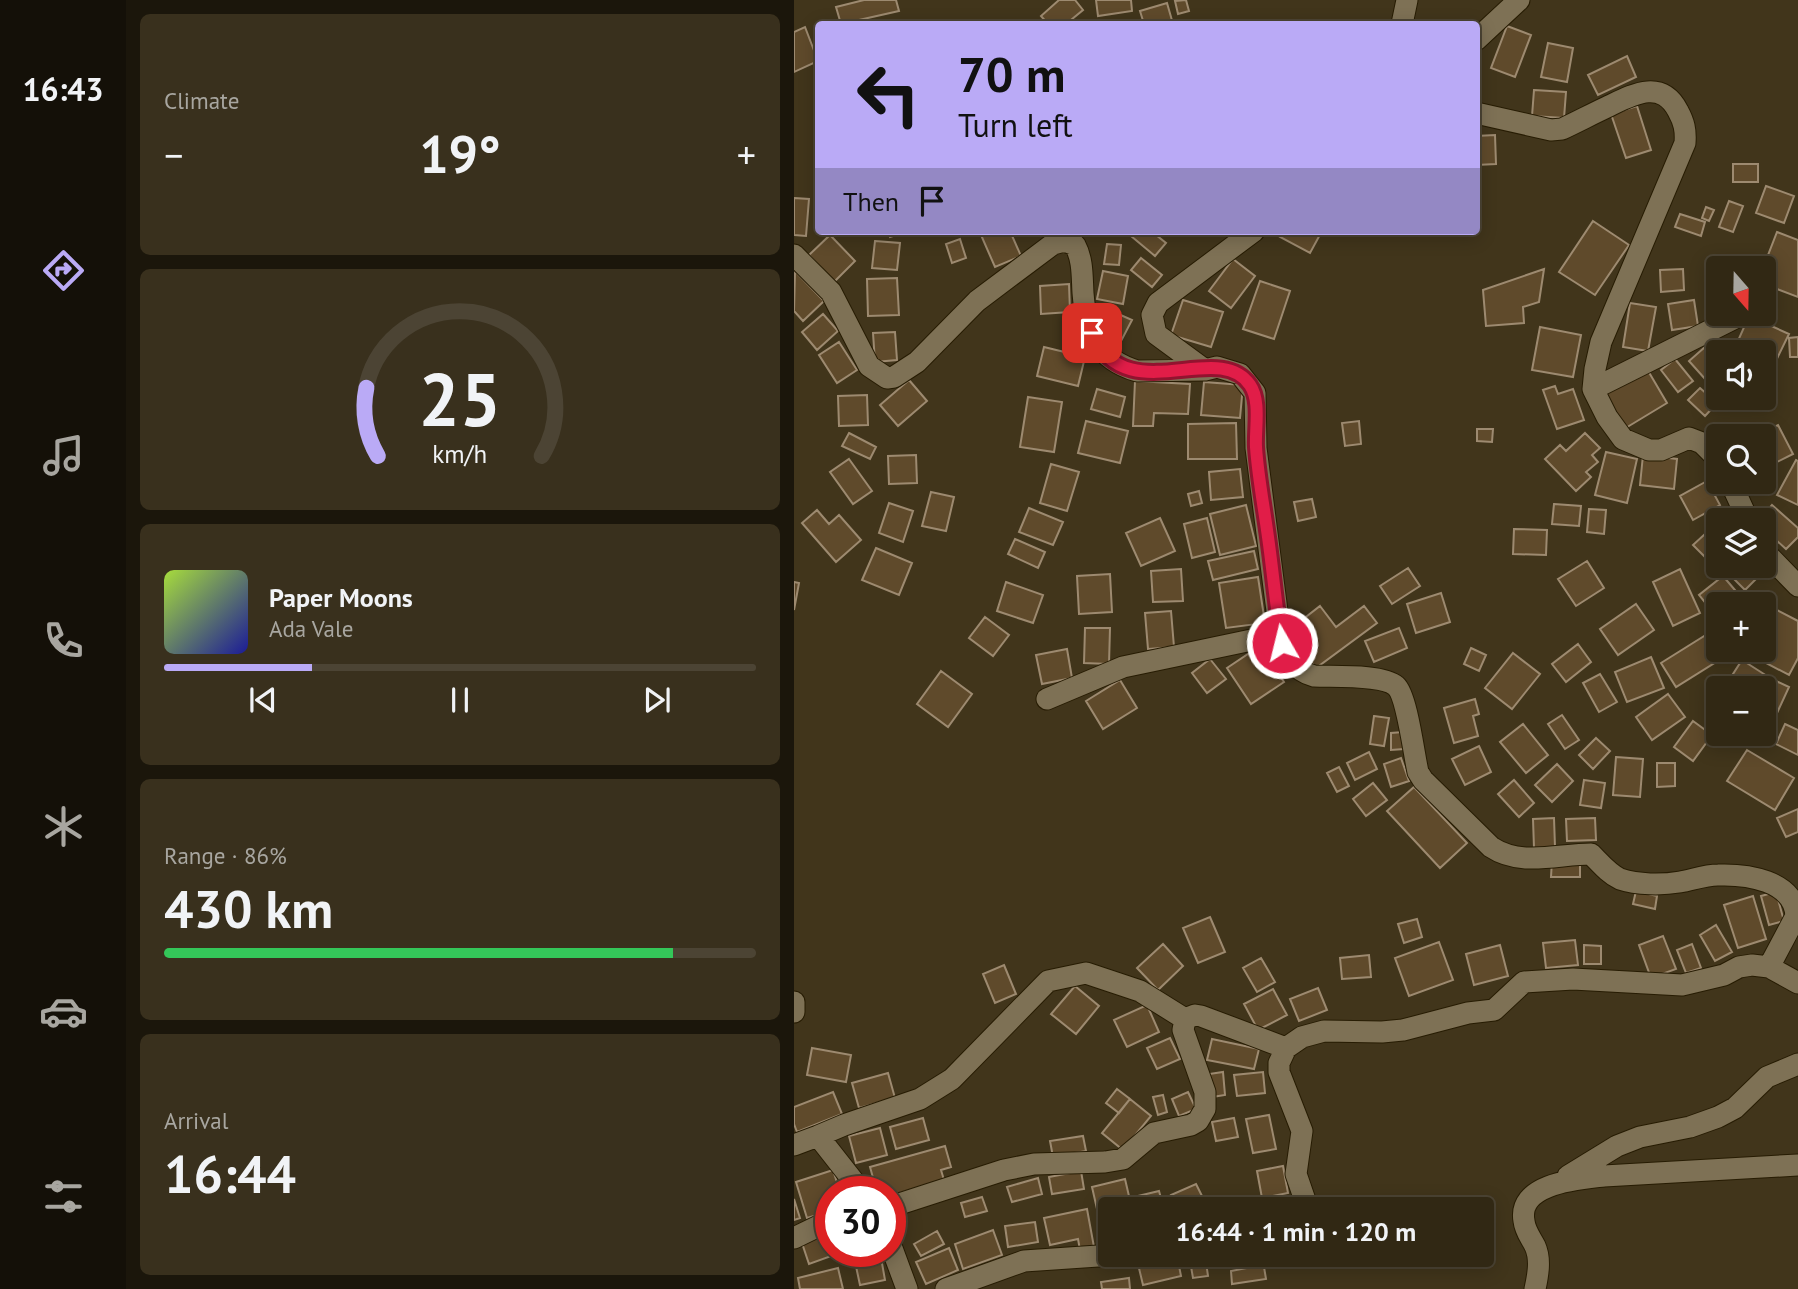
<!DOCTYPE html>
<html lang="en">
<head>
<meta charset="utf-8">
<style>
  :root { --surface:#312814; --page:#39301d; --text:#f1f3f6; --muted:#a8a6a0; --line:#4c4434; --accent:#baaaf6 }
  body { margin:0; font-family:"PT Sans",sans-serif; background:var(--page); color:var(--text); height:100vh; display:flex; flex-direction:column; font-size:26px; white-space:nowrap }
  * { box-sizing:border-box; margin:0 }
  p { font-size:23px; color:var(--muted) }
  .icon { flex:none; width:38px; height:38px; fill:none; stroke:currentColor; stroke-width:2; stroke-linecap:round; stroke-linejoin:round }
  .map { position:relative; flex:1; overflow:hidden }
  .details { display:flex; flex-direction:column; gap:14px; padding:14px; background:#1b160b; width:668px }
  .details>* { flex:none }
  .guide { position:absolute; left:21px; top:21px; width:665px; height:214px; border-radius:7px; box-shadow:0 4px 18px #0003,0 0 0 2px var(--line); background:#baaaf6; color:#111; overflow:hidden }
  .needle { width:46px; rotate:160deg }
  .tools { position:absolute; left:912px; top:256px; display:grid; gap:14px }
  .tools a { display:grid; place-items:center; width:70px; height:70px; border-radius:7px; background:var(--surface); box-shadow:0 4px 18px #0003,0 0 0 2px var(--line); font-size:35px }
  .speed { position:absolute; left:21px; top:1176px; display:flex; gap:14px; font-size:35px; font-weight:700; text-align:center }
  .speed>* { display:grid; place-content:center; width:91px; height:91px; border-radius:50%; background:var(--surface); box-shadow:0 4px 18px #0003,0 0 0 2px var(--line); line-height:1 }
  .speed .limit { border:10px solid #d22; background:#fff; color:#111 }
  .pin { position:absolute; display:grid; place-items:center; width:60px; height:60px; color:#fff; margin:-30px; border-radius:14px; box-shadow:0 4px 10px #0006 }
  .me { position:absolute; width:77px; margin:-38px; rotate:352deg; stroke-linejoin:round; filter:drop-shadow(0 0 5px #0008) }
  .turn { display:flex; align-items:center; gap:24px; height:147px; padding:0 28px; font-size:32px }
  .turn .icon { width:91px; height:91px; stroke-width:2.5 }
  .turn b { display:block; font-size:49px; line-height:60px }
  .then { display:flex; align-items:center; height:66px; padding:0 28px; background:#0003; gap:14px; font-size:26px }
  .big { font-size:52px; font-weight:800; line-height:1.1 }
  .details .tile { flex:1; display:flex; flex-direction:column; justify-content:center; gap:10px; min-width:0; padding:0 24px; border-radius:10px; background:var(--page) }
  .details .dial { align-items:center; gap:0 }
  .dial svg { height:182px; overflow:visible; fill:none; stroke:var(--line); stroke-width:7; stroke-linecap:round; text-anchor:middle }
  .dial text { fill:var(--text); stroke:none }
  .song { display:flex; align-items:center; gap:21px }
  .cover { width:84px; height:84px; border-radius:10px; background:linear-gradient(135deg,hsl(80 70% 55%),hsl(240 70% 35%)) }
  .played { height:7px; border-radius:4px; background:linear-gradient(90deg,var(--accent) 25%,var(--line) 25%) }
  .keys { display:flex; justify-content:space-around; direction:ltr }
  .heat { display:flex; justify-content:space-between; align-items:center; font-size:38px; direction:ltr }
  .charge { height:10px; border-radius:5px; background:linear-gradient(90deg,#34c759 86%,var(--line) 0) }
  .trip { position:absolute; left:304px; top:1197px; width:396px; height:70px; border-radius:7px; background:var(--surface); box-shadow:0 4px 18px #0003,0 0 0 2px var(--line); font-weight:800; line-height:70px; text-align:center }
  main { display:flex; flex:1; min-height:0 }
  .tab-bar { display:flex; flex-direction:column; width:126px; justify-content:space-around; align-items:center; background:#141008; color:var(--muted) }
  .tab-bar .icon { width:49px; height:49px }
  .tab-bar .current { color:var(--accent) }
  .tab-bar b { font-size:32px; color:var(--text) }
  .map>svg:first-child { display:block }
</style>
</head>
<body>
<main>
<nav class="tab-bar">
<b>16:43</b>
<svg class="icon current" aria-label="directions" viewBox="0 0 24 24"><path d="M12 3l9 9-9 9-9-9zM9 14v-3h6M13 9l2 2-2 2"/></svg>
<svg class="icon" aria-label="music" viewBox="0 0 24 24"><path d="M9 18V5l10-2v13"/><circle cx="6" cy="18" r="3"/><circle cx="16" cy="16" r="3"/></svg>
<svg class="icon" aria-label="phone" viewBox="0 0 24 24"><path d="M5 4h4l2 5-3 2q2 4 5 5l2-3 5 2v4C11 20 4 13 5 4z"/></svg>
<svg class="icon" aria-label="climate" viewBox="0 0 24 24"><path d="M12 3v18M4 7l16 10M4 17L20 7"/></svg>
<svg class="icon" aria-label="car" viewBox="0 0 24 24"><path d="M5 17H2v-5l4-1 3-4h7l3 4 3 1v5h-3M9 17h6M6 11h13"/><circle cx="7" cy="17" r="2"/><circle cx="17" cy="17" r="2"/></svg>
<svg class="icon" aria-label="filters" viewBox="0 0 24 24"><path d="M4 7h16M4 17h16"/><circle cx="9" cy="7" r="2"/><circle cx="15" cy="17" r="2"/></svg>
</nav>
<section class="details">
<div class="tile"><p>Climate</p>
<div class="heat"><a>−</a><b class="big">19°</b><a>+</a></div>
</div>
<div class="tile dial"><svg viewBox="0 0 100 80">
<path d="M14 69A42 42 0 1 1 86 69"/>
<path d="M14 69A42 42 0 0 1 9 39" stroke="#baaaf6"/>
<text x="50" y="56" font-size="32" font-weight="700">25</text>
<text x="50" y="72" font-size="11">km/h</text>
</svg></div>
<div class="tile">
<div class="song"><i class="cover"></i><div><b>Paper Moons</b><p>Ada Vale</p></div></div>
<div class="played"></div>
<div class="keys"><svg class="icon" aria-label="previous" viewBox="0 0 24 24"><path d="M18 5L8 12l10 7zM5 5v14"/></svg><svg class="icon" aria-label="pause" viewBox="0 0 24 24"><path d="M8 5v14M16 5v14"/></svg><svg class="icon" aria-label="next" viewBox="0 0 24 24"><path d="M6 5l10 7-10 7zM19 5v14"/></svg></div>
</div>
<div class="tile"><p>Range · 86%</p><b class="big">430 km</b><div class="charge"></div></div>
<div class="tile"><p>Arrival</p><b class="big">16:44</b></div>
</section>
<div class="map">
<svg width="1004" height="1289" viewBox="0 0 1004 1289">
  <rect width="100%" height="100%" fill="#41351b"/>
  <path fill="#5f4a2b" stroke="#9d8a70" stroke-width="2" d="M70 0H102L105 11 47 24 42 7Z
    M265 0H281L289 10 272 24H254L247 16Z
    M302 0H337L338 11 304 16Z
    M392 0 395 11 384 14 381 1Z
    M373 3 379 24H350L346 11Z
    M713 26 737 35 721 77 697 68Z
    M11 27 24 61 0 72V32Z
    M754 43 779 48 773 82 747 77Z
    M833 56 842 77 804 95 794 75Z
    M740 90 772 92 770 118 738 116Z
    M843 106 857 150 832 158 817 114Z
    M701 135 702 164 682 165V136Z
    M939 164H964V182H939Z
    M972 186 1000 196 990 223 962 213Z
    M0 198 15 199 12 236 0 235Z
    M935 201 949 206 939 232 925 227Z
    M912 207 920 210 915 221 908 218Z
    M886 214 911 222 907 236 881 227Z
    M799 221 835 245 801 295 765 272Z
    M94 231H115L96 237Z
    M196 231H216L227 256 201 267 187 235Z
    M331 231H357L372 243 361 256Z
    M490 231H528L516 253 486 237Z
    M983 232 1004 240V297L970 284 969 268Z
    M36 235 61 261 40 282 15 255Z
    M166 239 172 258 158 263 152 244Z
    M81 241 106 243 103 270 78 268Z
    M313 244 327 245 325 265 310 264Z
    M347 258 368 275 358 287 337 270Z
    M439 259 461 276 437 308 415 291Z
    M946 263V268H924V308L920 309 913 268Z
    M750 269 745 302 729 307 730 323 692 326 689 290Z
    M889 269 890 290 867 292 866 270Z
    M1 271 30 301 9 321 0 311Z
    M309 271 334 276 329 304 303 299Z
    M103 278 105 315 74 316 73 279Z
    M466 281 496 291 480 339 449 329Z
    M275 284 276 312 247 314 246 286Z
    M389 300 429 312 417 347 377 335Z
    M900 300 904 326 878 330 874 304Z
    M836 303 862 307 854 351 829 347Z
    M322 313 338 320 325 345 310 337Z
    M29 314 44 331 23 350 8 332Z
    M955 316 995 334 976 373 970 370V352H939Z
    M746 327 787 335 779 377 738 370Z
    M101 332 103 360 81 362 79 333Z
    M1004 337V357H996L995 338Z
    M919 340 930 352H924V385L920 389 895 361Z
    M45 342 63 370 43 383 25 355Z
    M250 347 291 357 284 386 243 376Z
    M881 359 899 381 884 392 867 370Z
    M853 369 873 403 830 429 809 395Z
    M115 380 133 401 104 426 86 405Z
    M341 381 396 384 394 414 360 413 359 426H339Z
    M410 382 449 385 446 418 407 415Z
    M761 386 764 394 779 389 790 420 763 429 749 390Z
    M906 388 923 403 911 416 894 400Z
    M303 389 331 397 326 417 297 409Z
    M73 395 74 425 45 426 44 396Z
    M234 397 268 402 260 452 226 447Z
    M292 421 334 431 326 463 284 453Z
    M565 421 567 444 551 446 548 423Z
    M442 423 443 459H394V424Z
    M984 425 999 454 977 465 970 451V436H963Z
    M683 429H699L698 442 683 441Z
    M55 433 82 447 76 459 48 446Z
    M791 433 806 448 798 455 804 462 792 472 797 477 782 491 751 459 766 445 772 451Z
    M812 452 843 459 833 503 801 495Z
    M122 455 123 483 95 484 94 456Z
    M849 455 883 459 880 489 846 485Z
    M55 459 78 491 59 504 36 472Z
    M1002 460 1004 461V505L983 495Z
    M257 464 285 472 273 511 246 503Z
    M446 469 449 497 417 500 415 472Z
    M913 481 926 505 899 520 886 496Z
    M405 491 408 503 397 506 394 494Z
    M137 492 160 497 152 531 128 526Z
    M518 499 522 517 504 521 500 502Z
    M95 503 119 511 109 542 85 533Z
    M760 504 787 506 785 526 758 524Z
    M452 505 462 546 426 555 416 514Z
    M978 505 1004 528V537L992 549 970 529V520H965Z
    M235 508 269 522 259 545 225 532Z
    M795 509 812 510 810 534 793 532Z
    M23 510 35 524 45 515 67 540 42 562 8 523Z
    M366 518 381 551 347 566 332 533Z
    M413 518 421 552 398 558 390 524Z
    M924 522V550L914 560 899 545Z
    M720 529 753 530 752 555 719 554Z
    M221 539 251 552 244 568 214 554Z
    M82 548 118 563 105 595 68 580Z
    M460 551 464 569 419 580 414 561Z
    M793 561 810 588 782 606 764 579Z
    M940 565H962L969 572 951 590 933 572Z
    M614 568 626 586 598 604 586 586Z
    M387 569 389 601 359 602 357 571Z
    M886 569 906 613 879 626 859 582Z
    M316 574 318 612 285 614 283 576Z
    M929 576 946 596 937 604H924V614L922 616 905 595Z
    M464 577 471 623 432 628 425 583Z
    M0 582 5 583 0 610Z
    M212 582 249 595 239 623 203 611Z
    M647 593 656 622 622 633 613 604Z
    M842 604 860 630 824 655 806 629Z
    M526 606 542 627 570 606 583 623 522 668 494 631Z
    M979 608 1004 621V658L995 675 955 654 957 649H970V626Z
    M377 611 380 647 354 649 351 613Z
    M191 617 215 635 199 656 175 638Z
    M291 628H316L315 664 290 663Z
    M605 628 613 648 580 662 571 641Z
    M923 628 924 649H937L938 652 882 687 867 663Z
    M784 644 797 662 772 682 758 664Z
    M466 646 490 682 457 704 433 668Z
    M677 648 692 655 685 671 670 664Z
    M273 649 278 678 248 684 242 655Z
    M719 653 746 674 718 709 691 688Z
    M857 657 870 688 833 702 821 672Z
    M416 659 432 679 413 693 398 673Z
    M948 660 973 676 965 688H930Z
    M147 671 178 694 154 727 123 704Z
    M806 674 823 702 805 712 789 683Z
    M326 680 343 708 309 729 292 701Z
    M982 681 995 687 983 713 970 706Z
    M874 694 891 717 858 740 842 717Z
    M681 699 685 714 679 716 684 736 660 743 650 708Z
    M768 715 785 740 771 749 754 724Z
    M580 716 595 718 590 746 576 744Z
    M899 721 918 735 899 761 880 747Z
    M729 724 754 755 732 773 706 742Z
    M991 724 1004 730V755L982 744Z
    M609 732 610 749 597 750V733Z
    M802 738 816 751 799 769 785 755Z
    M685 746 697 772 671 785 658 759Z
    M953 750 1000 778 981 810 933 781Z
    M575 752 583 769 561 780 553 763Z
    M822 757 849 759 846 797 819 795Z
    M607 758 615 781 597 787 590 764Z
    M863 763H881V786L863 787Z
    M763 764 779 781 758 802 741 785Z
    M545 767 555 786 543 792 533 773Z
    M720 780 740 803 725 817 704 794Z
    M790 780 811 783 807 808 786 805Z
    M579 783 593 800 572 816 559 799Z
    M620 787 673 843 646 868 593 811Z
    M1004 809V832L992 837 983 818Z
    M760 818 761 847 740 848 739 819Z
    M801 818 802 840 773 841 772 819Z
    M758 860 786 861V877H757Z
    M842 891 863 896 861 909 839 904Z
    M982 892 990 921 975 925 967 896Z
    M959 896 972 939 944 948 930 905Z
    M416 917 431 952 404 963 389 928Z
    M623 919 628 937 610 943 604 924Z
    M922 925 938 952 921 961 906 935Z
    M869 936 882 969 857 978 845 945Z
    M781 940 784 965 752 968 749 943Z
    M645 942 659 980 615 996 601 958Z
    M369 944 389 966 364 990 343 968Z
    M898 944 907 968 892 973 883 950Z
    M706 945 714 976 680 985 672 954Z
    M790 945 807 946V964H790Z
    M575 955 577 977 548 979 546 958Z
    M467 958 481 982 463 992 449 968Z
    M210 965 222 994 201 1003 189 974Z
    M281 986 305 1006 282 1034 257 1014Z
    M524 988 533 1010 505 1021 496 999Z
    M479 989 493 1015 464 1030 450 1004Z
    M353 1005 365 1032 333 1047 320 1020Z
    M376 1038 386 1059 363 1069 353 1048Z
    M418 1039 465 1049 460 1069 413 1060Z
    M18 1048 57 1055 52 1082 13 1075Z
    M429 1072 431 1095 418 1097 415 1074Z
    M469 1072 471 1093 443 1096 440 1075Z
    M94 1073 101 1098 65 1108 58 1083Z
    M323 1089 336 1099 325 1113 312 1103Z
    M39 1092 48 1114 3 1132 0 1124V1107Z
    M394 1092 402 1109 385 1116 378 1099Z
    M369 1095 373 1112 364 1115 359 1097Z
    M336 1099 357 1116 329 1150 308 1133Z
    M475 1115 482 1149 459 1153 452 1119Z
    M129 1118 135 1140 102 1149 96 1127Z
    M440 1118 444 1137 422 1141 418 1122Z
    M86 1128 93 1155 62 1163 55 1136Z
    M289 1136 292 1151 259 1157 256 1141Z
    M151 1146 157 1167 147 1170 150 1180 96 1196V1192H83L76 1167Z
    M489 1166 494 1193 468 1198 463 1171Z
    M39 1170 46 1192H37V1211L13 1218 2 1182Z
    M287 1171 290 1189 258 1194 255 1177Z
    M244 1178 248 1194 218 1202 213 1187Z
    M331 1179 338 1209H317V1239L310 1240 298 1187Z
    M402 1184 413 1206 406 1209H384L377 1195Z
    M365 1191 370 1209H348L344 1196Z
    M188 1197 193 1211 171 1217 167 1203Z
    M0 1199 6 1218 0 1220Z
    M496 1200 497 1209H469L468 1205Z
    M293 1209 300 1247 286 1250 284 1239 256 1245 250 1218Z
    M241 1222 244 1242 214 1247 211 1226Z
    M35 1230 37 1251H42L43 1254 15 1264 7 1240Z
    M199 1230 208 1255 169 1269 161 1244Z
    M143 1231 150 1244 127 1256 120 1244Z
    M155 1248 164 1270 132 1284 122 1262Z
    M86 1252 91 1280 66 1285 60 1257Z
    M395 1255H411L414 1276 399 1278Z
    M468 1255 472 1279 438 1284 437 1271 453 1268 451 1257Z
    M383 1256 387 1276 349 1285 344 1264Z
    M44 1268 49 1289H6L4 1278Z
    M335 1278 336 1289H308L307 1282Z"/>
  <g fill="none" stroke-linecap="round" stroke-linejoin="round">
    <g stroke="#271c03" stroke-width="23">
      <path id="street" d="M608 24 613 0
        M682 40 725 0
        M682 113 757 130 768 129C783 122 798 114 813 107 838 95 867 78 884 111 890 122 892 130 891 143L807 342 801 369 799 389 813 417 829 439 855 450H867L895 438 908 443 924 459
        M0 255 37 292 75 366 93 378 100 377 123 362 183 301 259 244 270 241 281 245C289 260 288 276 289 293 292 332 303 359 343 371L411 370 423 367 446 374 461 393 462 448 486 634C490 653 500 671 520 676 539 677 588 674 602 686 613 696 620 755 624 772L629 780 697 847C727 867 764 854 797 854 806 863 815 874 826 879 844 885 868 885 886 882 898 880 911 875 924 875 952 874 1000 880 1002 916L975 967
        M411 370 362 334 358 315 364 303 460 231
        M799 389 951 313
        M936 481 954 520
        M970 551 1004 586
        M253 699 329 667 486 634
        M0 1002V1012
        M24 1136 50 1125 126 1099 158 1079 254 981 292 973 346 991 391 1019
        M0 1145 24 1136 68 1192
        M774 1176 823 1146 846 1137 896 1127 924 1117 941 1108 973 1077 1004 1064
        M96 1207 210 1170 240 1164 311 1162 329 1159 360 1133 397 1125 404 1121 411 1109V1092L389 1030 391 1019 401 1015 407 1016 492 1048
        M514 1209 502 1174 508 1131 485 1072V1063L492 1048 508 1037 530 1031 588 1032 609 1030 674 1013 700 1010 730 982 779 979 888 985 930 975 945 967 958 965 975 967 1004 983
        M0 1238 37 1220
        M96 1243 113 1289
        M152 1289 230 1261 319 1255
        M741 1289C744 1275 747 1259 741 1246 737 1238 731 1231 730 1221 723 1183 785 1179 810 1176L1004 1165"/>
    </g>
    <use href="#street" stroke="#7e7155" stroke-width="21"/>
  </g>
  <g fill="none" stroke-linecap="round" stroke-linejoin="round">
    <g stroke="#92132f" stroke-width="18">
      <path id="route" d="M298 333C331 412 424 338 456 385 467 401 461 428 462 447 464 477 470 507 474 537 479 572 482 608 488 643"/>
    </g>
    <use href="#route" stroke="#e11d48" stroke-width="12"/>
  </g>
</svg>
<div class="tools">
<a><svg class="needle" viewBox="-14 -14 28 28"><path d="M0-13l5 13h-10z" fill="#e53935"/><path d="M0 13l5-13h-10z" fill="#a8a6a0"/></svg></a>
<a><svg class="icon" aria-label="sound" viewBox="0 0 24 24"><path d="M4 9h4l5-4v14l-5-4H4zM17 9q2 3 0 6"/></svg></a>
<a><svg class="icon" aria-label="search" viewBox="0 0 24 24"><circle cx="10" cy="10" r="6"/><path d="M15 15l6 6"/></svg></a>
<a><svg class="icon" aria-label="layers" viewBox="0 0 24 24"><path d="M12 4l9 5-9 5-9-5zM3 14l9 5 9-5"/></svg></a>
<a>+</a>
<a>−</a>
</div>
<div class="speed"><div class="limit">30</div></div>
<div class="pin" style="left:298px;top:333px;background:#d93025"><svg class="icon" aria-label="arrive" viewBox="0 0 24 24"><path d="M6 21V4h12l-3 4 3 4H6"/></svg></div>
<svg class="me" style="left:488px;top:643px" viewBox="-20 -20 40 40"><circle r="17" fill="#e11d48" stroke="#fff" stroke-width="3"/><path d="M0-11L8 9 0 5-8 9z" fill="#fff"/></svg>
<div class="trip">16:44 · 1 min · 120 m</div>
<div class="guide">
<div class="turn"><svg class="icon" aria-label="left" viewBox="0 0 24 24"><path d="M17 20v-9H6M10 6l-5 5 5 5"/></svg><div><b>70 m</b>Turn left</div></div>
<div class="then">Then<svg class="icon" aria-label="arrive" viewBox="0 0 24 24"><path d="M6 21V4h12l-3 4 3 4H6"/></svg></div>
</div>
</div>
</main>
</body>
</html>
